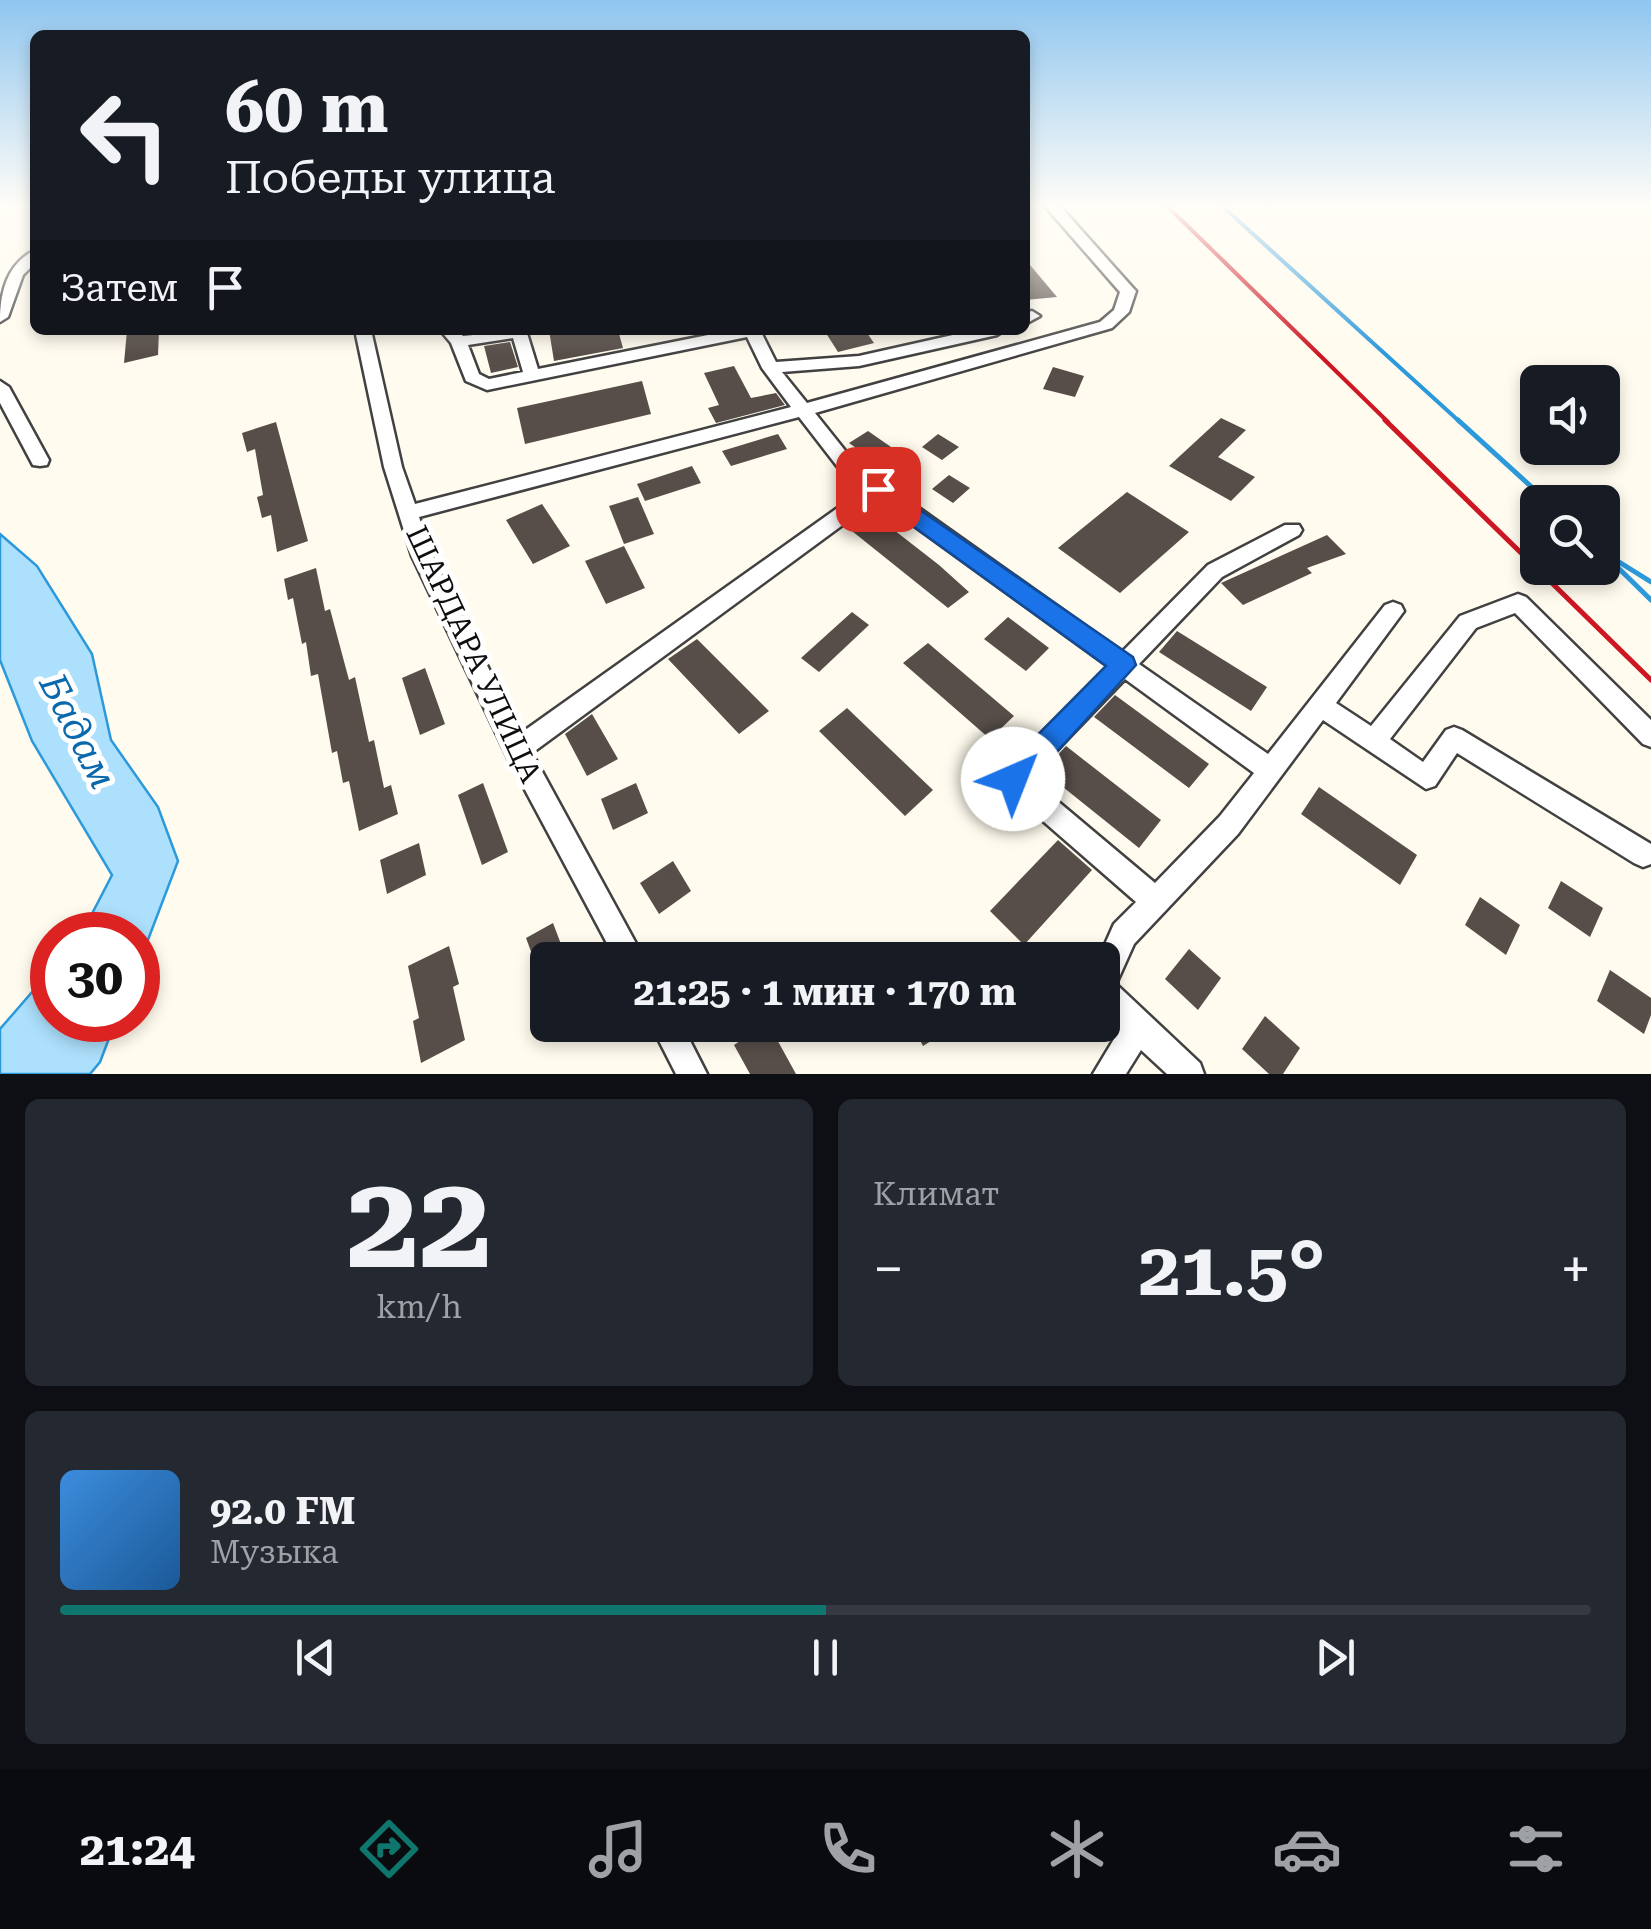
<!DOCTYPE html>
<html lang="ru">
<head>
<meta charset="utf-8">
<style>
  :root { --surface:#171b24; --page:#242831; --text:#f1f3f6; --muted:#9ea1a6; --line:#363941; --accent:#0f766e }
  body { margin:0; font-family:"Roboto Serif",serif; background:var(--page); color:var(--text); height:100vh; display:flex; flex-direction:column; font-size:38px; white-space:nowrap }
  * { box-sizing:border-box; margin:0 }
  p { font-size:32px; color:var(--muted) }
  .icon { flex:none; width:55px; height:55px; fill:none; stroke:currentColor; stroke-width:2; stroke-linecap:round; stroke-linejoin:round }
  .map { position:relative; height:1074px; overflow:hidden }
  .drawer { display:flex; flex-direction:column; gap:25px; padding:25px; background:#0d0f14; flex:1 }
  .drawer>* { flex:none }
  .hud { position:absolute; left:30px; top:30px; width:1000px; height:305px; border-radius:15px; box-shadow:0 5px 15px #0003; background:#171b24; color:var(--text); overflow:hidden }
  .fabs { position:absolute; left:1520px; top:365px; display:grid; gap:20px }
  .fabs a { display:grid; place-items:center; width:100px; height:100px; border-radius:15px; background:var(--surface); box-shadow:0 5px 15px #0003; font-size:50px }
  .speed { position:absolute; left:30px; top:912px; display:flex; gap:20px; font-size:50px; font-weight:700; text-align:center }
  .speed>* { display:grid; place-content:center; width:130px; height:130px; border-radius:50%; background:var(--surface); box-shadow:0 5px 15px #0003; line-height:1 }
  .speed .limit { border:15px solid #d22; background:#fff; color:#111 }
  .pin { position:absolute; display:grid; place-items:center; width:85px; height:85px; color:#fff; margin:-42px; border-radius:20px; box-shadow:0 5px 15px #0006 }
  .me { position:absolute; width:110px; margin:-55px; rotate:44deg; stroke-linejoin:round; filter:drop-shadow(0 0 8px #0008) }
  .turn { display:flex; align-items:center; gap:35px; height:210px; padding:0 30px; font-size:45px }
  .turn .icon { width:130px; height:130px; stroke-width:2.5 }
  .turn b { display:block; font-size:70px; line-height:85px }
  .then { display:flex; align-items:center; height:95px; padding:0 30px; background:#0003; gap:20px; font-size:38px }
  .big { font-size:75px; font-weight:700; line-height:1.1 }
  .drawer .tile { flex:1; display:flex; flex-direction:column; justify-content:center; gap:15px; min-width:0; padding:0 35px; border-radius:15px; background:var(--page) }
  .drawer .dial { align-items:center; gap:0 }
  .dial b { font-size:130px; line-height:1 }
  .song { display:flex; align-items:center; gap:30px }
  .cover { width:120px; height:120px; border-radius:15px; background:linear-gradient(135deg,hsl(210 70% 55%),hsl(210 70% 35%)) }
  .played { height:10px; border-radius:5px; background:linear-gradient(90deg,var(--accent) 50%,var(--line) 50%) }
  .keys { display:flex; justify-content:space-around; direction:ltr }
  .heat { display:flex; justify-content:space-between; align-items:center; font-size:55px; direction:ltr }
  .drawer .tiles { flex:1; display:grid; gap:25px; grid-template-columns:1fr 1fr }
  .tile:last-child { grid-column:span 2 }
  .trip { position:absolute; left:530px; top:942px; width:590px; height:100px; border-radius:15px; background:var(--surface); box-shadow:0 5px 15px #0003; font-weight:700; line-height:100px; text-align:center }
  .menu { display:flex; height:160px; justify-content:space-around; align-items:center; background:#090b0e; color:var(--muted) }
  .menu .icon { width:70px; height:70px }
  .menu .current { color:var(--accent) }
  .menu b { font-size:45px; color:var(--text) }
  .map>svg:first-child { display:block }
</style>
</head>
<body>
<div class="map">
<svg width="1651" height="1074" viewBox="0 0 1651 1074">
  <rect width="100%" height="100%" fill="#fffbee"/>
  <path fill="#ade0fc" stroke="#2c99db" stroke-width="2.5" d="M0 534 37 566 92 654 111 740 158 807 178 861 138 966V935H81L112 875 32 741 0 660Z
    M52 969V1020H116L100 1062 90 1074H0V1029Z"/>
  <g fill="none" stroke-linecap="round" stroke-linejoin="round">
    <path stroke="#2c99db" stroke-width="4" d="M1221 205 1460 422"/>
    <path stroke="#2c99db" stroke-width="5" d="M1458 420 1548 502
      M1602 552 1651 600
      M1611 557 1651 582"/>
  </g>
  <path fill="#584e49" d="M1025 259 1057 297 1025 300Z
    M127 330H159L158 355 124 363Z
    M549 330H618L623 348 554 361Z
    M824 330H865L874 343 838 352Z
    M510 342 518 367 491 373 484 346Z
    M734 366 751 398 776 393 785 405 716 423 708 408 719 405 704 373Z
    M1053 367 1084 376 1075 397 1043 389Z
    M642 381 651 414 525 444 517 408Z
    M1221 418 1246 430 1218 457 1255 477 1231 501 1169 466Z
    M276 422 308 541 277 552 271 515 262 518 257 497 263 495 255 449 247 452 242 433Z
    M868 431 904 456 886 469 849 443Z
    M778 434 787 449 731 466 722 451Z
    M938 434 959 447 942 460 922 447Z
    M692 466 701 483 645 501 637 484Z
    M949 475 970 488 953 503 932 489Z
    M1127 492 1189 532 1120 593 1058 548Z
    M638 497 654 534 624 544 609 506Z
    M542 504 570 546 533 564 506 520Z
    M867 509 939 565 969 592 948 608 847 527Z
    M1327 535 1346 554 1307 568 1312 573 1243 605 1221 583Z
    M624 546 645 588 606 604 585 561Z
    M316 568 325 611 330 609 349 680 355 677 369 742 374 740 384 788 391 785 398 814 359 831 349 781 343 783 337 751 332 753 318 674 311 676 306 642 302 644 293 598 288 600 284 579Z
    M852 612 869 625 819 672 801 658Z
    M1008 617 1049 648 1026 671 984 639Z
    M1177 631 1267 687 1251 711 1159 652Z
    M697 639 769 711 739 734 668 659Z
    M928 643 1014 716 990 739 903 663Z
    M425 668 445 724 420 735 402 678Z
    M1115 695 1209 764 1189 788 1094 717Z
    M847 708 933 790 905 816 819 731Z
    M592 714 618 759 587 776 565 734Z
    M1066 746 1161 820 1139 848 1043 771Z
    M483 783 508 852 482 865 458 795Z
    M636 783 648 813 613 830 601 799Z
    M1319 787 1417 855 1400 885 1301 814Z
    M1058 840 1092 870 1024 945 990 911Z
    M419 843 426 875 387 894 380 860Z
    M673 861 691 891 659 914 640 883Z
    M1561 881 1603 908 1590 937 1548 908Z
    M1480 897 1520 925 1506 955 1465 925Z
    M553 923 567 960H548L546 992 526 938Z
    M449 946 459 984 453 987 465 1040 421 1063 413 1021 419 1018 408 966Z
    M1189 949 1221 978 1198 1010 1165 979Z
    M1610 970 1651 998V1015L1644 1034 1597 1001Z
    M1265 1016 1300 1048 1283 1074H1269L1242 1049Z
    M763 1025H769L796 1074H750L734 1045Z
    M912 1025H957L923 1046Z"/>
  <g fill="none" stroke-linecap="round" stroke-linejoin="round">
    <g stroke="#414141" stroke-width="5">
      <path id="minor" d="M1044 205H1059L1133 288 1136 291 1129 312 1112 328 815 413 863 473 885 484 1122 652 1208 565 1285 525H1299L1302 530 1299 535 1222 577 1139 664 1268 754 1385 605 1393 602 1401 605 1404 611 1336 703 1371 726 1460 616 1518 594 1526 597 1651 720V747L1643 744 1515 613 1476 628 1390 739 1423 762 1446 730 1454 727 1462 730 1651 844V864L1643 867 1634 863 1457 753 1435 786 1426 789 1323 720 1238 834 1134 944 1116 984 1200 1063 1204 1074H1167L1141 1050 1126 1074H1093L1120 1029 1102 1011V960H1098L1114 924 1136 902 1004 787 1001 779 1004 771 1108 666 866 491 863 510 532 753 645 960H616L508 758 412 556 384 467 355 330H371L402 467 415 504 791 407 762 368 747 337 487 390 466 381 451 343 440 330H457L463 336 526 330 538 369 733 330H760L776 362 859 356 975 330H1005L997 335 859 366 782 372 807 403 1100 322 1114 310 1120 292ZM513 338 523 372 489 379 479 374 468 345ZM799 417 847 479 846 502 521 733 432 556 419 517ZM1125 679 1254 773 1220 816 1155 883 1030 778Z
        M35 250V263L23 275 8 317 0 322C0 292 7 264 35 250Z
        M1032 311 1040 316 1025 324V313Z
        M0 381 9 387 49 460 47 465 40 466 33 465 0 403Z
        M651 1025H682L707 1074H676Z"/>
    </g>
    <use href="#minor" fill="#fff" fill-rule="evenodd"/>
    <path stroke="#cd1723" stroke-width="4" d="M1166 205 1388 422"/>
    <path stroke="#cd1723" stroke-width="5" d="M1385 420 1651 680"/>
  </g>
  <linearGradient id="sky" x2="0" y2="1"><stop stop-color="#90c6f0"/><stop offset="0.58" stop-color="#fffdf7"/><stop offset="1" stop-color="#fffdf7" stop-opacity="0"/></linearGradient>
  <rect width="1651" height="355" fill="url(#sky)"/>
  <path fill="#1a73e8" stroke="#114b97" stroke-width="2.5" d="M878 481 1133 657 1136 665 1023 789 1013 792 1003 789 999 779 1003 770 1106 666 870 495 867 489Z"/>
  <g text-anchor="middle" dominant-baseline="central" stroke-width="10" stroke-linejoin="round" paint-order="stroke">
    <g font-size="30" fill="#0e0e0e" stroke="#fff">
      <text transform="translate(474 654) rotate(65)">ШАРДАРА УЛИЦА</text>
    </g>
    <g font-size="38" font-style="italic" fill="#0a68ad" stroke="#fff">
      <text transform="translate(78 731) rotate(63)">Бадам</text>
    </g>
  </g>
</svg>
<div class="fabs">
<a><svg class="icon" aria-label="sound" viewBox="0 0 24 24"><path d="M4 9h4l5-4v14l-5-4H4zM17 9q2 3 0 6"/></svg></a>
<a><svg class="icon" aria-label="search" viewBox="0 0 24 24"><circle cx="10" cy="10" r="6"/><path d="M15 15l6 6"/></svg></a>
</div>
<div class="speed"><div class="limit">30</div></div>
<div class="pin" style="left:878px;top:489px;background:#d93025"><svg class="icon" aria-label="arrive" viewBox="0 0 24 24"><path d="M6 21V4h12l-3 4 3 4H6"/></svg></div>
<svg class="me" style="left:1013px;top:779px" viewBox="-20 -20 40 40"><circle r="19" fill="#fff"/><path d="M0-13L10 11 0 6-10 11z" fill="#1a73e8"/></svg>
<div class="trip">21:25 · 1 мин · 170 m</div>
<div class="hud">
<div class="turn"><svg class="icon" aria-label="left" viewBox="0 0 24 24"><path d="M17 20v-9H6M10 6l-5 5 5 5"/></svg><div><b>60 m</b>Победы улица</div></div>
<div class="then">Затем<svg class="icon" aria-label="arrive" viewBox="0 0 24 24"><path d="M6 21V4h12l-3 4 3 4H6"/></svg></div>
</div>
</div>
<section class="drawer">
<div class="tiles">
<div class="tile dial"><b>22</b><p>km/h</p></div>
<div class="tile"><p>Климат</p>
<div class="heat"><a>−</a><b class="big">21.5°</b><a>+</a></div>
</div>
<div class="tile">
<div class="song"><i class="cover"></i><div><b>92.0 FM</b><p>Музыка</p></div></div>
<div class="played"></div>
<div class="keys"><svg class="icon" aria-label="previous" viewBox="0 0 24 24"><path d="M18 5L8 12l10 7zM5 5v14"/></svg><svg class="icon" aria-label="pause" viewBox="0 0 24 24"><path d="M8 5v14M16 5v14"/></svg><svg class="icon" aria-label="next" viewBox="0 0 24 24"><path d="M6 5l10 7-10 7zM19 5v14"/></svg></div>
</div>
</div>
</section>
<nav class="menu">
<b>21:24</b>
<svg class="icon current" aria-label="directions" viewBox="0 0 24 24"><path d="M12 3l9 9-9 9-9-9zM9 14v-3h6M13 9l2 2-2 2"/></svg>
<svg class="icon" aria-label="music" viewBox="0 0 24 24"><path d="M9 18V5l10-2v13"/><circle cx="6" cy="18" r="3"/><circle cx="16" cy="16" r="3"/></svg>
<svg class="icon" aria-label="phone" viewBox="0 0 24 24"><path d="M5 4h4l2 5-3 2q2 4 5 5l2-3 5 2v4C11 20 4 13 5 4z"/></svg>
<svg class="icon" aria-label="climate" viewBox="0 0 24 24"><path d="M12 3v18M4 7l16 10M4 17L20 7"/></svg>
<svg class="icon" aria-label="car" viewBox="0 0 24 24"><path d="M5 17H2v-5l4-1 3-4h7l3 4 3 1v5h-3M9 17h6M6 11h13"/><circle cx="7" cy="17" r="2"/><circle cx="17" cy="17" r="2"/></svg>
<svg class="icon" aria-label="filters" viewBox="0 0 24 24"><path d="M4 7h16M4 17h16"/><circle cx="9" cy="7" r="2"/><circle cx="15" cy="17" r="2"/></svg>
</nav>
</body>
</html>
